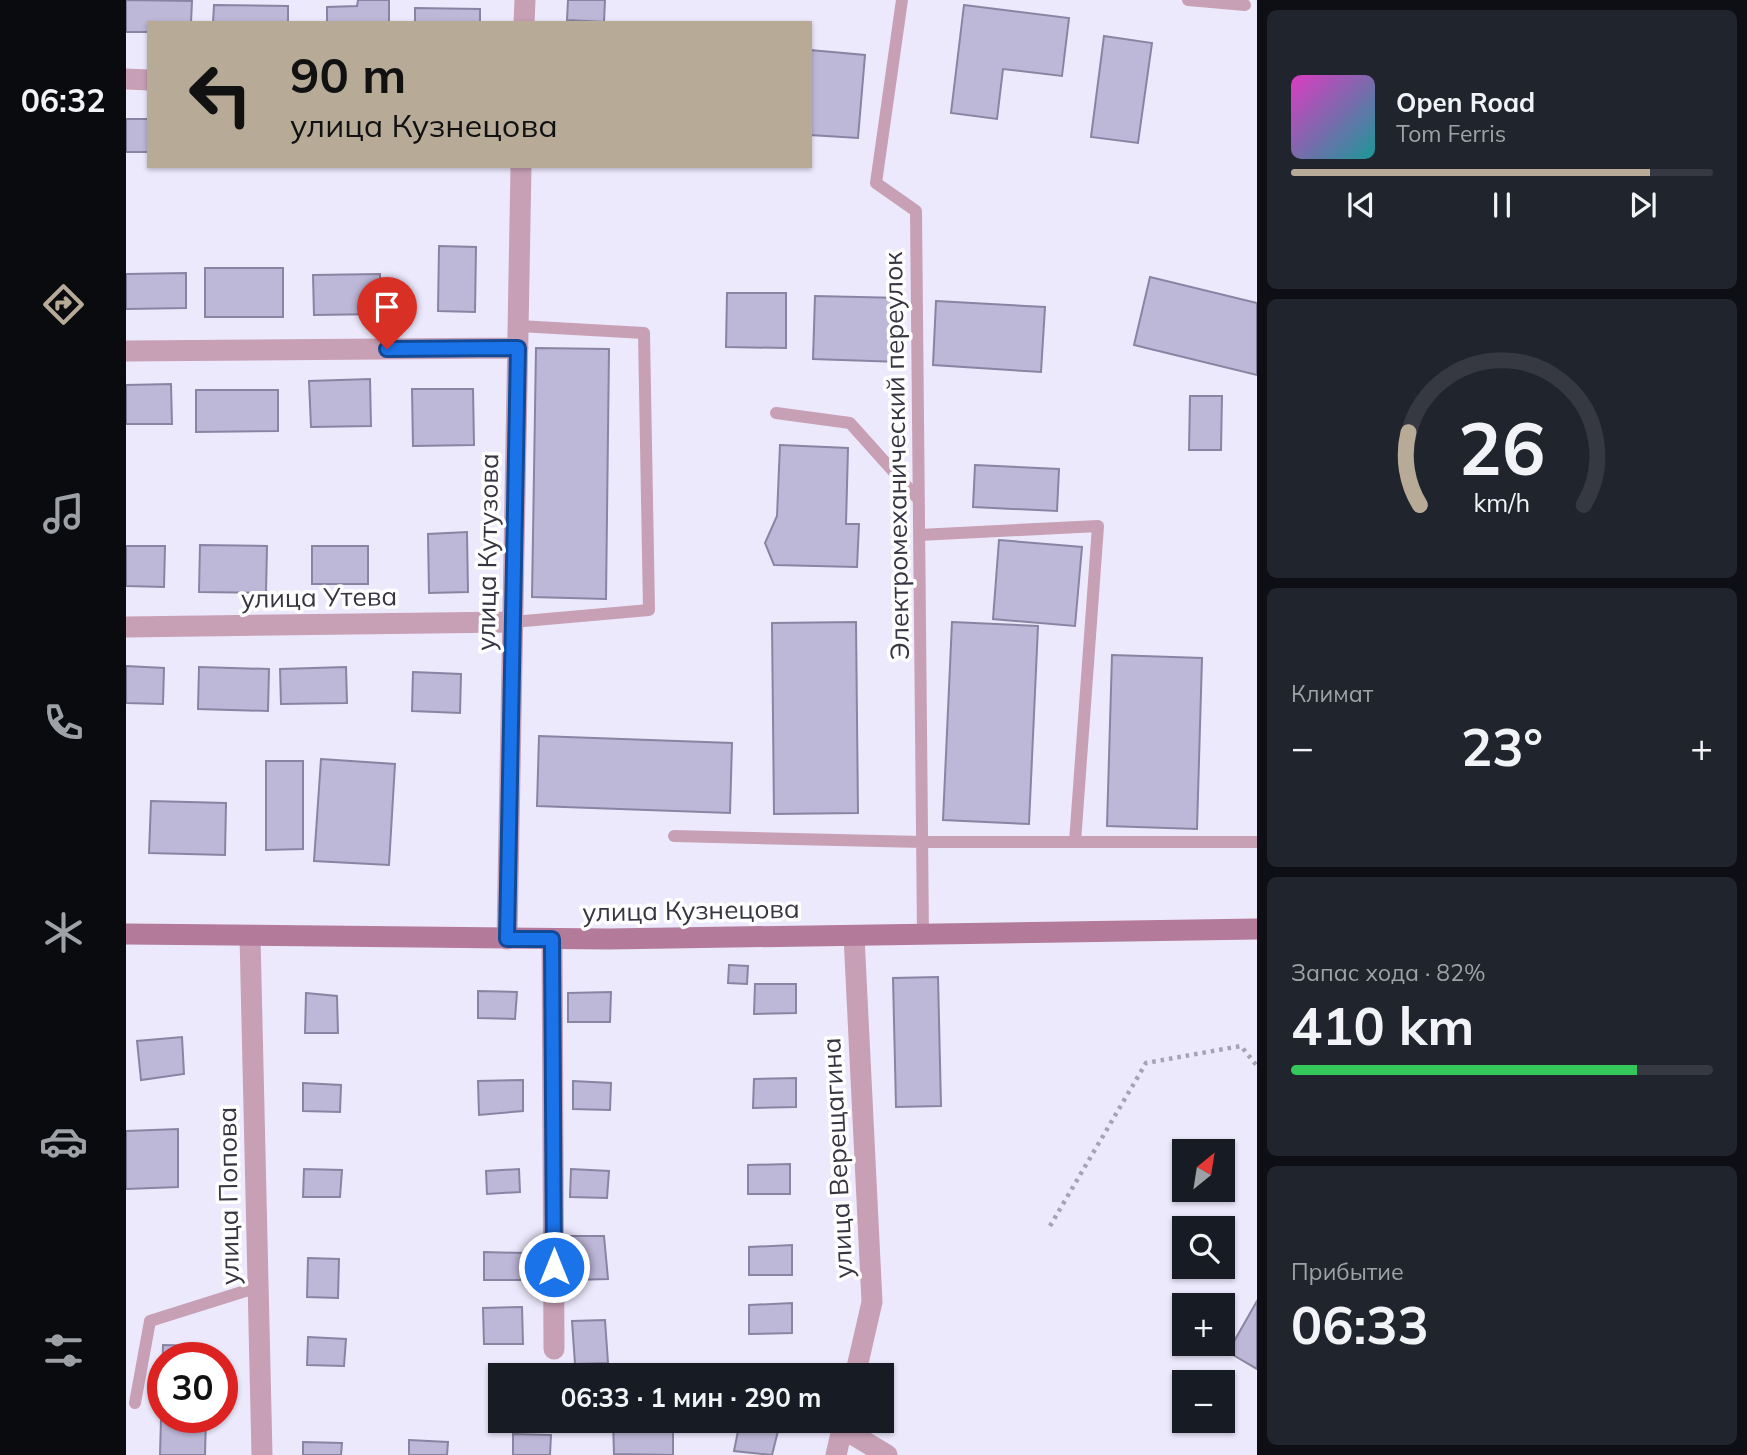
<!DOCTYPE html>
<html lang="ru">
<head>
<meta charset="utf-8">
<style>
  :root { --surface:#171b24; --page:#20242c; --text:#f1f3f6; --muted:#9ea1a6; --line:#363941; --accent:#b7ab98 }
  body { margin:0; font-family:Mulish,sans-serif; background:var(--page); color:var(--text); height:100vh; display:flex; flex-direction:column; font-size:26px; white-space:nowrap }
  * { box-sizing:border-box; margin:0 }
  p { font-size:23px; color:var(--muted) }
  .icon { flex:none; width:38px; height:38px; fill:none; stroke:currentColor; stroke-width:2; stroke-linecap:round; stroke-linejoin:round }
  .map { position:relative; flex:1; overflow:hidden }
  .panel { display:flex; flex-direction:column; gap:10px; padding:10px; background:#0d0f14; width:490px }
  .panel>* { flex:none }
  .hud { position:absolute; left:21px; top:21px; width:665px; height:147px; border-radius:0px; box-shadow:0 2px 5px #0004; background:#b7ab98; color:#111; overflow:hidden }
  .needle { width:46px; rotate:30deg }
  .fabs { position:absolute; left:1046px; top:1139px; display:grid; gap:14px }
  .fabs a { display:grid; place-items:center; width:63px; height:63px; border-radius:0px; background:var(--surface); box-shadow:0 2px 5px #0004; font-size:35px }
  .speed { position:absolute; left:21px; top:1342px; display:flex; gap:14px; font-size:35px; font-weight:700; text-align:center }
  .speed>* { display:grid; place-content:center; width:91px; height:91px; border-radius:50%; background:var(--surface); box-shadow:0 2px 5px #0004; line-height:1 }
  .speed .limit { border:10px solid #d22; background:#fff; color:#111 }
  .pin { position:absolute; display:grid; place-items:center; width:60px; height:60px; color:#fff; margin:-72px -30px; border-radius:50% 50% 50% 0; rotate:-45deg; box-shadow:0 0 7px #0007 }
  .pin .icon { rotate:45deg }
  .me { position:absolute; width:77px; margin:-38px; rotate:0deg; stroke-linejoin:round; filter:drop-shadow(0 0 5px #0008) }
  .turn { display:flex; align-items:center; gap:24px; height:147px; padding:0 28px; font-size:32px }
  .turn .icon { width:91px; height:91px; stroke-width:2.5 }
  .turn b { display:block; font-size:49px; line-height:60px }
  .big { font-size:52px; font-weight:700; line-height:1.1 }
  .panel .widget { flex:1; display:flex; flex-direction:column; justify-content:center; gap:10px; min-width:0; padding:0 24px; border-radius:10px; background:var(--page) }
  .panel .dial { align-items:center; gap:0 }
  .dial svg { height:182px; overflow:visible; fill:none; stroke:var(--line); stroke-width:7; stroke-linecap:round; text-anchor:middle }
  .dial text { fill:var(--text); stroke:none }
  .song { display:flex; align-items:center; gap:21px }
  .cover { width:84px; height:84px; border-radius:10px; background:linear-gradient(135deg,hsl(310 70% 55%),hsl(180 70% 35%)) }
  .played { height:7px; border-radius:4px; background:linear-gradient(90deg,var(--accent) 85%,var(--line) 85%) }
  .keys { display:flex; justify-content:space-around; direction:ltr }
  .heat { display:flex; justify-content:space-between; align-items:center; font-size:38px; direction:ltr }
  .charge { height:10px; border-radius:5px; background:linear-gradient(90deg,#34c759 82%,var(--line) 0) }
  .trip { position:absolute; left:362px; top:1363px; width:406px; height:70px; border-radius:0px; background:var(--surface); box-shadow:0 2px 5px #0004; font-weight:700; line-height:70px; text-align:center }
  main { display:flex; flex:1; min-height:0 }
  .tab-bar { display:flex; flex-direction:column; width:126px; justify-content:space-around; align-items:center; background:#090b0e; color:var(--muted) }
  .tab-bar .icon { width:49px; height:49px }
  .tab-bar .on { color:var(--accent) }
  .tab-bar b { font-size:32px; color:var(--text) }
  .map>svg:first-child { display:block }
</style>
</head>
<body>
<main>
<nav class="tab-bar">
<b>06:32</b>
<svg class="icon on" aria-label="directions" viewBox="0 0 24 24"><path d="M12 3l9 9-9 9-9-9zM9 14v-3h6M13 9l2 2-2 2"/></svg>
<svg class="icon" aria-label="music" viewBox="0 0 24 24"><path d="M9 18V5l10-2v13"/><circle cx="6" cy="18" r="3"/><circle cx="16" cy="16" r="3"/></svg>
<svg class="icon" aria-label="phone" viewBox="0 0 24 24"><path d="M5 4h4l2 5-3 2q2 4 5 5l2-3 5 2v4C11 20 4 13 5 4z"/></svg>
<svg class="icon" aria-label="climate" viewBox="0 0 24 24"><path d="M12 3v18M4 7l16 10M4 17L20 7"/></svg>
<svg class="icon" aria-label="car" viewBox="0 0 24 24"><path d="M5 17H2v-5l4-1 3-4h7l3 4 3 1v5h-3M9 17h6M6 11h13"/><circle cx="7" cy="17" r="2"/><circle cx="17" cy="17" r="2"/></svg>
<svg class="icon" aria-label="filters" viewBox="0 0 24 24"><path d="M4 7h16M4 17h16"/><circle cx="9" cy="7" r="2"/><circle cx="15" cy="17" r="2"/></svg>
</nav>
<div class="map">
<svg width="1131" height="1455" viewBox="0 0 1131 1455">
  <rect width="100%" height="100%" fill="#ece9fd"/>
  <path fill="#bdb8d8" stroke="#8984a2" stroke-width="2" d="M0 0 66 1 65 23H23V32H0Z
    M232 0H263V23H201V7L231 6Z
    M442 0H479L478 22 441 20Z
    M88 5 162 6V23H87Z
    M838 5 943 18 936 76 877 69 871 119 825 113Z
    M289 8 354 9V23H289Z
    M978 36 1026 43 1012 143 965 137Z
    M684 50 739 55 732 138 684 135Z
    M0 119H23V152H0Z
    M313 246 350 247 349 312 312 311Z
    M79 268H157V317H79Z
    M60 273V308L0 309V274Z
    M254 274V314L188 315 187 275Z
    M1024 277 1131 303V375L1008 345Z
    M601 293H660V348L600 347Z
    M689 296 776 298 774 362 687 359Z
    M810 301 919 307 915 372 807 365Z
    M410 348 483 349 480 599 406 597Z
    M244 379 245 426 185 427 183 381Z
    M45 384 46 424H0V385Z
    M286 389H347L348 445 287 446Z
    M70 390H152V431L70 432Z
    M1064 396H1096L1095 450H1063Z
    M654 445 722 448 720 524H733L731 567 648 565 639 543 651 516Z
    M849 465 933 469 931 511 847 507Z
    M341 532 342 592 303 593 302 534Z
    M873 540 956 547 949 626 867 619Z
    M74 545 141 546 140 593 73 592Z
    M0 546H39L38 587 0 586Z
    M186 546H242V584H186Z
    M730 622 732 813 648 814 646 623Z
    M826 622 912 626 903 824 817 820Z
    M986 655 1076 658 1071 829 981 826Z
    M0 666 38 668 37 704 0 703Z
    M73 667 143 669 142 711 72 709Z
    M220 667 221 703 155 704 154 669Z
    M287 672 335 674 334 713 286 711Z
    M413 736 606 743 604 813 411 806Z
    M195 759 269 764 263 865 188 861Z
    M140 761H177V849L140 850Z
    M25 801 100 803 99 855 23 853Z
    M603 965 622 966 621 984 602 983Z
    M812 977 815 1106 770 1107 767 978Z
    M629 984H670V1013L628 1014Z
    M352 991 391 992 389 1019 352 1018Z
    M485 992 484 1022H442V993Z
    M180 993 211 996 212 1033H179Z
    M56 1037 58 1074 15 1080 11 1041Z
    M670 1078V1107L627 1108 628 1079Z
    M397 1080V1111L353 1115 352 1081Z
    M447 1081 485 1083 484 1110 447 1109Z
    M177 1083 215 1085 214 1112 177 1111Z
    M52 1129V1187L0 1189V1131Z
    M664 1164V1194H622V1165Z
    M178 1169 216 1170 214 1197H177Z
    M393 1169 394 1192 361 1194 360 1171Z
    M445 1169 483 1171 481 1198 444 1197Z
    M445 1236H478L482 1279 448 1280Z
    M666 1245V1275H623V1247Z
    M358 1252 397 1253 395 1280H358Z
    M182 1258 213 1259 212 1298 181 1297Z
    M1131 1301V1369L1102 1352Z
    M666 1303V1333L623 1334V1305Z
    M396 1307 397 1344H358L357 1308Z
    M479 1320 482 1363 449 1364 446 1321Z
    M182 1337 220 1339 218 1366 181 1365Z
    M37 1345 82 1346V1358H37V1418H80L79 1455H34Z
    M487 1421H547V1455L488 1454Z
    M614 1421 653 1427 646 1455 608 1451Z
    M387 1434 425 1435 424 1455H387Z
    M283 1440 322 1442 321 1455H283Z
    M177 1442 216 1443 215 1455H177Z"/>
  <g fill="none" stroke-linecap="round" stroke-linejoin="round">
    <path stroke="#a5a2b3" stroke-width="4.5" stroke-dasharray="3.5 5" stroke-linecap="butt" d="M924 1226 1020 1063 1115 1046 1131 1066"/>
    <path stroke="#c8a0b5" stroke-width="12" d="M776 0 750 183 790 211 797 935
      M1062 0 1119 5
      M650 413 724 423 793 500
      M793 535 972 526 949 842
      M387 622 523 610 518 333 393 326
      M548 836 796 842H1131
      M9 1403 24 1321 132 1287"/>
    <path stroke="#c8a0b5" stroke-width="21" d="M398 23 399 0
      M0 79 23 80
      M0 351 392 348
      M0 627 387 622
      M124 936 136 1455
      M728 936 746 1302 729 1376
      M381 939 395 166
      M426 939 428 1349
      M716 1428 761 1455
      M710 1455 718 1421"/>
    <path stroke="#b37a99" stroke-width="21" d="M0 934 482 939 1131 929"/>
  </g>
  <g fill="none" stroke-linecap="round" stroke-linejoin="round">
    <g stroke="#114b97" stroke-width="18">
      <path id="route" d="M261 349 392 348 381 939H426L428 1267"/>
    </g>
    <use href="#route" stroke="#1a73e8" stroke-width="12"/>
  </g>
  <g text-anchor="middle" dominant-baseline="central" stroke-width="7" stroke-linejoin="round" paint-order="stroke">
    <g font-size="26" fill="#373542" stroke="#fff">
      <text transform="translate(770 456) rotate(-91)">Электромеханический переулок</text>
      <text transform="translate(361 552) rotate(-89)">улица Кутузова</text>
      <text transform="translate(193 597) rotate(-1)">улица Утева</text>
      <text transform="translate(565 910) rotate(-1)">улица Кузнецова</text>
      <text transform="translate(711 1158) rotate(-93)">улица Верещагина</text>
      <text transform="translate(102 1196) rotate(-91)">улица Попова</text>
    </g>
  </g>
</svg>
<div class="fabs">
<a><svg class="needle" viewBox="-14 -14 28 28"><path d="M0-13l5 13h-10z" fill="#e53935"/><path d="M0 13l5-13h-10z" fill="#9ea1a6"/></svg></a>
<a><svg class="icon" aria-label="search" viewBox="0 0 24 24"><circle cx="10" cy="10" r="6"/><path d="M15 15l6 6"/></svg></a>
<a>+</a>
<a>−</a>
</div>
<div class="speed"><div class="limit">30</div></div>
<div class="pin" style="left:261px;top:349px;background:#d93025"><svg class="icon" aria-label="arrive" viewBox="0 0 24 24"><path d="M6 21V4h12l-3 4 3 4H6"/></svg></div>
<svg class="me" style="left:428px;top:1267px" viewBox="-20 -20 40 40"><circle r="17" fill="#1a73e8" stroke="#fff" stroke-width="3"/><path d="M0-11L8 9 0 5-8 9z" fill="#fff"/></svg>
<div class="trip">06:33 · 1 мин · 290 m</div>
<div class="hud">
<div class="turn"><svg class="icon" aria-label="left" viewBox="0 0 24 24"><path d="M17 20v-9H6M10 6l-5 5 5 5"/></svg><div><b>90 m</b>улица Кузнецова</div></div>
</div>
</div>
<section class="panel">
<div class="widget">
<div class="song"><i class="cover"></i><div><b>Open Road</b><p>Tom Ferris</p></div></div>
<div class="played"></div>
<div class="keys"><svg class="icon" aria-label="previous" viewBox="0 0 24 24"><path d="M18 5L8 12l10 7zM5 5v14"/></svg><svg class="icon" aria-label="pause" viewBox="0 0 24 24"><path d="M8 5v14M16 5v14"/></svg><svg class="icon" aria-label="next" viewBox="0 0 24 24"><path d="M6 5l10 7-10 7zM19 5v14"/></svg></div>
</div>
<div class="widget dial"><svg viewBox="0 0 100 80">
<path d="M14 69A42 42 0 1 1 86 69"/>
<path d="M14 69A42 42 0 0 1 9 37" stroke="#b7ab98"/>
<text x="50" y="56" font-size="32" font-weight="700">26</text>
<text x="50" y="72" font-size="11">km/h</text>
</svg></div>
<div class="widget"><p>Климат</p>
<div class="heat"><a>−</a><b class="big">23°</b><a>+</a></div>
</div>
<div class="widget"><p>Запас хода · 82%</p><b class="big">410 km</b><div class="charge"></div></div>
<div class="widget"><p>Прибытие</p><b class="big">06:33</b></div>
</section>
</main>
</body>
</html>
